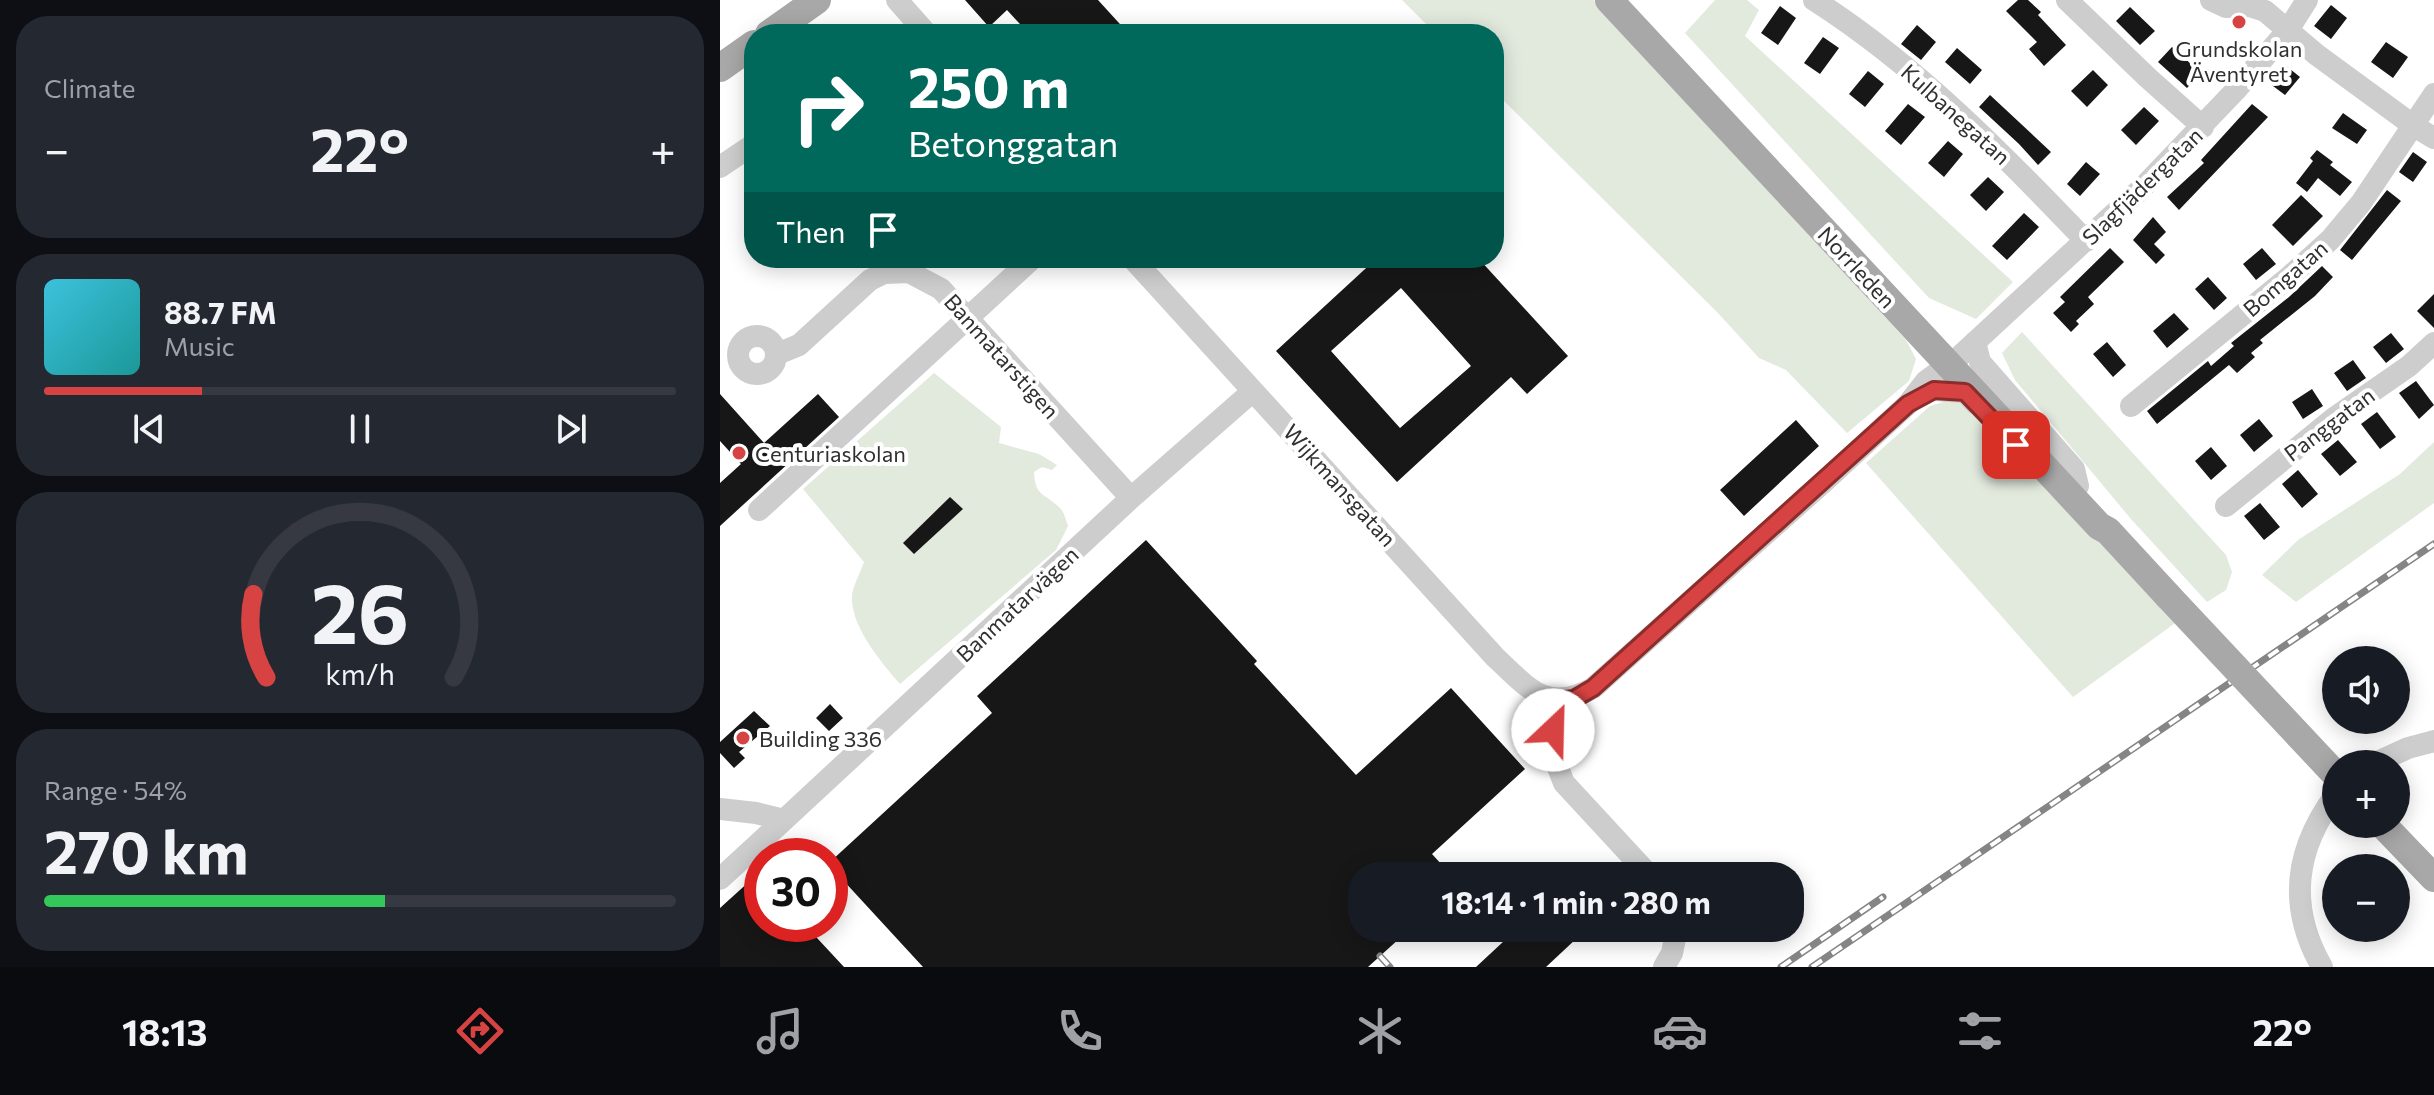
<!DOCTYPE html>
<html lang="en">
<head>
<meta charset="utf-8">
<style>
  :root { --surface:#171b24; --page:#242831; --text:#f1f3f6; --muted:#9ea1a6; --line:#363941; --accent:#d74342 }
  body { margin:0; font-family:Commissioner,sans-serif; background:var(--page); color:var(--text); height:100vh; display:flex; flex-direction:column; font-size:30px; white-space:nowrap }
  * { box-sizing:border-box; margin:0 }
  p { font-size:26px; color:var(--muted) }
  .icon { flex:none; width:44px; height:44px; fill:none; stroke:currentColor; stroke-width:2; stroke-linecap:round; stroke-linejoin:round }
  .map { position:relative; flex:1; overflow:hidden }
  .panel { display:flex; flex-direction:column; gap:16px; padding:16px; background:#0d0f14; width:720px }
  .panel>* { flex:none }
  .guide { position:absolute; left:24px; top:24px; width:760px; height:244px; border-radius:32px; box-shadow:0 4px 20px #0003; background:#00695c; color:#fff; overflow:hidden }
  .buttons { position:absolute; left:1602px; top:646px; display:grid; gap:16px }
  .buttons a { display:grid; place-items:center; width:88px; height:88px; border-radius:50%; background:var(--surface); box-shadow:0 4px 20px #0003; font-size:40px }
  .speed { position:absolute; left:24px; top:838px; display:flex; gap:16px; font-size:40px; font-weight:700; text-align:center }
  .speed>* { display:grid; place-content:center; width:104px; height:104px; border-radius:50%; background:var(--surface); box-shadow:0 4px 20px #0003; line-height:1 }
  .speed .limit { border:12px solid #d22; background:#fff; color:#111 }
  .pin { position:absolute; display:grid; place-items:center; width:68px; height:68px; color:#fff; margin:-34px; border-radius:16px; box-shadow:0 4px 12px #0006 }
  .me { position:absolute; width:88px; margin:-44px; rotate:24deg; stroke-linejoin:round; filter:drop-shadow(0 0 6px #0008) }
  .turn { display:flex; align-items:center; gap:28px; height:168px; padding:0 32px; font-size:36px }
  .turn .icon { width:104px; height:104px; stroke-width:2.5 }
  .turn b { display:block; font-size:56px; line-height:68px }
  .then { display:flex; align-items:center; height:76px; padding:0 32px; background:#0003; gap:16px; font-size:30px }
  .big { font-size:60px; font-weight:700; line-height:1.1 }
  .panel .tile { flex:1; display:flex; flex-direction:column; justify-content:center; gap:12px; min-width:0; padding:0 28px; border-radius:32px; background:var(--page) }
  .panel .dial { align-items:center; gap:0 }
  .dial svg { height:208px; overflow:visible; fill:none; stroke:var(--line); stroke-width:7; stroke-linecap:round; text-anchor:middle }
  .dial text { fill:var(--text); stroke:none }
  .song { display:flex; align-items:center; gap:24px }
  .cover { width:96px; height:96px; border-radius:12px; background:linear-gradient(135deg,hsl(190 70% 55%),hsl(180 70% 35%)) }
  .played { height:8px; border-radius:4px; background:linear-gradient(90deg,var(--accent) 25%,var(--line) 25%) }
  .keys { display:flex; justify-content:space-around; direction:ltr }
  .heat { display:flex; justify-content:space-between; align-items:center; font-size:44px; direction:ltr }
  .charge { height:12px; border-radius:6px; background:linear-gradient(90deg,#34c759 54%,var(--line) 0) }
  .trip { position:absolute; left:628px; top:862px; width:456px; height:80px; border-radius:32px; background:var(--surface); box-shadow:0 4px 20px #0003; font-weight:700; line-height:80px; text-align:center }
  .menu { display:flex; height:128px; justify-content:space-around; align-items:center; background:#090b0e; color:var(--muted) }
  .menu .icon { width:56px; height:56px }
  .menu .active { color:var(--accent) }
  .menu b { font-size:36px; color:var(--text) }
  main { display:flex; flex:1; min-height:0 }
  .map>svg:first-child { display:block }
</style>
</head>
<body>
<main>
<section class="panel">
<div class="tile"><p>Climate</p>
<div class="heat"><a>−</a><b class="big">22°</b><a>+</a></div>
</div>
<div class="tile">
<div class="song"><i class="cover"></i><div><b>88.7 FM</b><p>Music</p></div></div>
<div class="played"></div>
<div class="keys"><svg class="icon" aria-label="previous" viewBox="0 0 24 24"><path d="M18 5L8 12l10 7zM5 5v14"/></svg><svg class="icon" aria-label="pause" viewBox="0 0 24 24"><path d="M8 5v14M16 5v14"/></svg><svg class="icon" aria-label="next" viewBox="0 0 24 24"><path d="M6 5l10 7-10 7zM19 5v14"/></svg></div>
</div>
<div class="tile dial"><svg viewBox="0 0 100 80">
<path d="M14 69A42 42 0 1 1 86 69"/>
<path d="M14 69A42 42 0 0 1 9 37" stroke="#d74342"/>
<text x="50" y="56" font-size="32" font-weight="700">26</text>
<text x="50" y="72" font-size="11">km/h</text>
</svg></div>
<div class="tile"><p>Range · 54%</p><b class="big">270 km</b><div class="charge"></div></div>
</section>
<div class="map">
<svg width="1714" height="967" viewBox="0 0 1714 967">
  <rect width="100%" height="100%" fill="#fff"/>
  <path fill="#e2e9dd" d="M682 0H874L1186 340 1196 359 1189 381 1127 433 1066 370 1039 358 998 313 774 91V34H716Z
    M995 0H1027L1039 10 1025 36 1293 282 1256 319 1209 298 965 33Z
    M1302 332 1506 555 1512 572 1506 590 1487 602 1411 519 1295 380 1282 353Z
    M214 373 281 427 279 443 319 454 337 465 332 470 322 467 314 472C315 497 325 493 340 508 344 512 346 520 348 526L336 550 180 684C162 663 131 627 132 597 132 587 141 572 144 562L83 489Z
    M1233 399 1257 411 1458 621 1353 697 1146 463 1210 406Z
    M1714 442V503L1576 602 1542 575 1578 540 1680 474Z"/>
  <path fill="#171717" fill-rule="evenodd" d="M245 0H378L409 34H309L287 10 269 27Z
    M1298 0H1308L1321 12 1318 15 1346 45 1324 66 1309 49 1317 42 1286 11Z
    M1611 5 1627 18 1611 39 1594 26Z
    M1060 6 1076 18 1058 45 1041 33Z
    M1410 7 1435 31 1420 45 1396 21Z
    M1197 25 1216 42 1201 60 1181 44Z
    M1103 37 1119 48 1100 74 1084 63Z
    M1666 42 1688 57 1673 78 1651 62Z
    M1452 47 1481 73 1467 88 1438 62Z
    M1237 48 1262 70 1250 84 1225 62Z
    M1564 64 1580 77 1565 95 1549 83Z
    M1373 70 1388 85 1367 107 1351 91Z
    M1148 71 1164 84 1145 107 1129 94Z
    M1270 95 1331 152 1318 165 1299 144 1259 107Z
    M1188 104 1205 117 1181 145 1165 131Z
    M1532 104 1548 117 1459 210 1447 197 1484 163 1481 160Z
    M1424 107 1439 121 1416 145 1401 130Z
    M1623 113 1647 130 1637 144 1612 128Z
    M1228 141 1243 154 1224 177 1208 163Z
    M1597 150 1613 162 1610 165 1632 182 1620 196 1598 178 1587 192 1576 183 1593 161 1590 158Z
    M1693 152 1707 162 1693 182 1679 172Z
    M1366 162 1380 174 1360 196 1347 184Z
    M1268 177 1284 192 1266 211 1250 195Z
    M1667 190 1681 201 1632 260 1620 250Z
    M1581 195 1603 216 1573 246 1552 225Z
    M1304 213 1319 227 1287 260 1272 246Z
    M1433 217 1446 232 1434 244 1445 255 1436 264 1413 240Z
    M1390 248 1404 262 1368 297 1374 304 1356 321 1359 324 1351 332 1333 313 1345 302 1340 297Z
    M1542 248 1556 264 1536 280 1523 264Z
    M657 258H758L848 356 807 394 791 377 677 482 556 351ZM681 288 751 366 680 428 611 351Z
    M1602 266 1613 277 1595 296 1540 340 1543 343 1531 353 1535 357 1517 373 1509 365 1437 424 1427 411 1488 361 1491 366 1514 346 1511 343 1569 297Z
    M1488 277 1507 298 1494 310 1475 289Z
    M1714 294V328L1697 311Z
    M1454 313 1469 329 1447 348 1433 331Z
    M1671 333 1684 349 1666 363 1653 347Z
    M1387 342 1406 365 1393 377 1373 354Z
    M1633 360 1646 378 1627 391 1614 373Z
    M1696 381 1714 405 1699 419 1679 393Z
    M1592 389 1603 406 1583 419 1572 402Z
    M0 394 44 443 98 394 119 417 0 526V483L21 464 0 441Z
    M1657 412 1676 437 1660 449 1641 424Z
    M1539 419 1553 436 1534 452 1520 435Z
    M1076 420 1099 446 1024 516 1000 490Z
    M1618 440 1637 462 1620 476 1601 454Z
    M1491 447 1507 466 1491 480 1475 461Z
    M1578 470 1598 494 1582 508 1562 484Z
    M230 497 243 509 194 554 183 543Z
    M1540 503 1560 527 1544 540 1524 516Z
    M426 540 537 661 534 664 636 775 731 688 805 769 712 854 732 876H642V928H691L648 967H203L110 866V862L272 713 257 696Z
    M110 704 123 718 109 731 96 718Z
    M34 711 50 726 19 752 25 758 14 768 0 753V742Z
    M42 870V924H84L124 967H0V908Z
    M798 928H847L857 938 826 967H756Z"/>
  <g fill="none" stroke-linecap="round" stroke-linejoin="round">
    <path stroke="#cdcdcd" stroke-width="22" d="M177 0 207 34
      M1094 0C1196 65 1283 154 1366 241
      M1347 0 1427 77 1483 127
      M1491 0 1506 7 1530 6 1545 11 1597 55 1694 126 1714 138
      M0 167 34 144
      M412 258 775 657C808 688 827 714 873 688L1106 480 1188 404 1206 381 1240 356 1424 186 1515 91 1568 30 1587 0
      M18 355a19 19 0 1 1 38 0a19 19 0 1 1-38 0Z
      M1255 342 1260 362 1354 469 1358 486
      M57 354 79 345 150 280 164 273 189 272 221 289 411 498
      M1214 390 1245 392 1255 403
      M1411 406 1569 277 1610 240 1641 203 1714 94
      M1506 506 1614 418 1689 366 1714 343
      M39 510 313 258
      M836 701 833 755 844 783 930 876
      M1653 764 1688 748 1714 741
      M0 809 36 813 64 820 411 498 533 391
      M0 879 64 820
      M944 967 952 953 957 928
      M1602 967C1567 906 1575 849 1616 794"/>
    <path stroke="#a8a8a8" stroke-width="28" d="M889 0 1379 526 1388 531 1448 596
      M49 34 97 0
      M0 68 34 44
      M1662 824 1714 878"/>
    <g stroke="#858585" stroke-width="7">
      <path id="rail" d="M660 956 670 967
        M1061 967 1163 897
        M1092 967 1714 544"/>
    </g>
    <use href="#rail" stroke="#fff" stroke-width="4" stroke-dasharray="12" stroke-linecap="butt"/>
    <path stroke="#a8a8a8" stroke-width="28" d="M1448 596 1616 775"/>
  </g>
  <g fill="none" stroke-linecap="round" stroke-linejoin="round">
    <g stroke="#8c2c2b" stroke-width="20">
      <path id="route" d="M833 730 836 701 854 699 873 688 1188 404 1214 390 1245 392 1296 445"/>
    </g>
    <use href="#route" stroke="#d74342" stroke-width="14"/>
  </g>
  <g fill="#d74342" stroke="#fff" stroke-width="3">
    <circle cx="1519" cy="22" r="8"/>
    <circle cx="19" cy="453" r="8"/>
    <circle cx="23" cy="738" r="8"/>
  </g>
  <g text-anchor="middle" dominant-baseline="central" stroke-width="8" stroke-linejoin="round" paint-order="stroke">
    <g font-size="22" fill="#303030" stroke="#fff" text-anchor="start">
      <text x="1519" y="48" text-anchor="middle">Grundskolan<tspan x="1519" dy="25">Äventyret</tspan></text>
      <text x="35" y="453">Centuriaskolan</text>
      <text x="39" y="738">Building 336</text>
    </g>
    <g font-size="22" fill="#303030" stroke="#fff">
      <text transform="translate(1236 114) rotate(42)">Kulbanegatan</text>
      <text transform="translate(1422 186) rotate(-44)">Slagfjädergatan</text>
      <text transform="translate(1137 267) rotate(47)">Norrleden</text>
      <text transform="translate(1565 278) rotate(-41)">Bomgatan</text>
      <text transform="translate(282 356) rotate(48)">Banmatarstigen</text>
      <text transform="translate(1609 424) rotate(-37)">Panggatan</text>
      <text transform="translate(620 485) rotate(48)">Wijkmansgatan</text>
      <text transform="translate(297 604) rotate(-43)">Banmatarvägen</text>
    </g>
  </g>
</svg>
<div class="buttons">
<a><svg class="icon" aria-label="sound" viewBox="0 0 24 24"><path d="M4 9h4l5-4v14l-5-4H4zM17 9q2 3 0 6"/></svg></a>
<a>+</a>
<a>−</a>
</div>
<div class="speed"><div class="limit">30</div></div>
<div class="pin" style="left:1296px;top:445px;background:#d93025"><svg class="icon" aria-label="arrive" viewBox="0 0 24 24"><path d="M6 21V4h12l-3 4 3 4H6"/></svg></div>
<svg class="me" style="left:833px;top:730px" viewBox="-20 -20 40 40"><circle r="19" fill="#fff"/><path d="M0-13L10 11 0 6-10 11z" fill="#d74342"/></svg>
<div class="trip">18:14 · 1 min · 280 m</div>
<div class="guide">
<div class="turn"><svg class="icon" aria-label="right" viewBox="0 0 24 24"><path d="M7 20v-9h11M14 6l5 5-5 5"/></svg><div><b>250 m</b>Betonggatan</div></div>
<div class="then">Then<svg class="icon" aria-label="arrive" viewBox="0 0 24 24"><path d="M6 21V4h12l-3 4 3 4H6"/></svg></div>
</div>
</div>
</main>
<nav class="menu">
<b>18:13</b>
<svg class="icon active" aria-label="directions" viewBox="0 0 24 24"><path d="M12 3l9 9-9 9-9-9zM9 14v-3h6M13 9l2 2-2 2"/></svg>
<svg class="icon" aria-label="music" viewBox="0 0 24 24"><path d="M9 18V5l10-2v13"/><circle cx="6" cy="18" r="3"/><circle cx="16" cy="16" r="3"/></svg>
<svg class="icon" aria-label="phone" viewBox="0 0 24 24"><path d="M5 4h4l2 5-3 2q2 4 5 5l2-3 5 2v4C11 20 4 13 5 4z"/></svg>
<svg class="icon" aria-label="climate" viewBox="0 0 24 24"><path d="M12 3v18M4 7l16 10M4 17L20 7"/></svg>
<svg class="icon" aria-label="car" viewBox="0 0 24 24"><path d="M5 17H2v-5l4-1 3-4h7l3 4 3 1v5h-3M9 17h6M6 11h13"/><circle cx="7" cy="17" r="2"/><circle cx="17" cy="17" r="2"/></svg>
<svg class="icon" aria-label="filters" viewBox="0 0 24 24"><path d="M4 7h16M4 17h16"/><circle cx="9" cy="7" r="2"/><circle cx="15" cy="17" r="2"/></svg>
<b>22°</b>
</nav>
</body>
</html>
